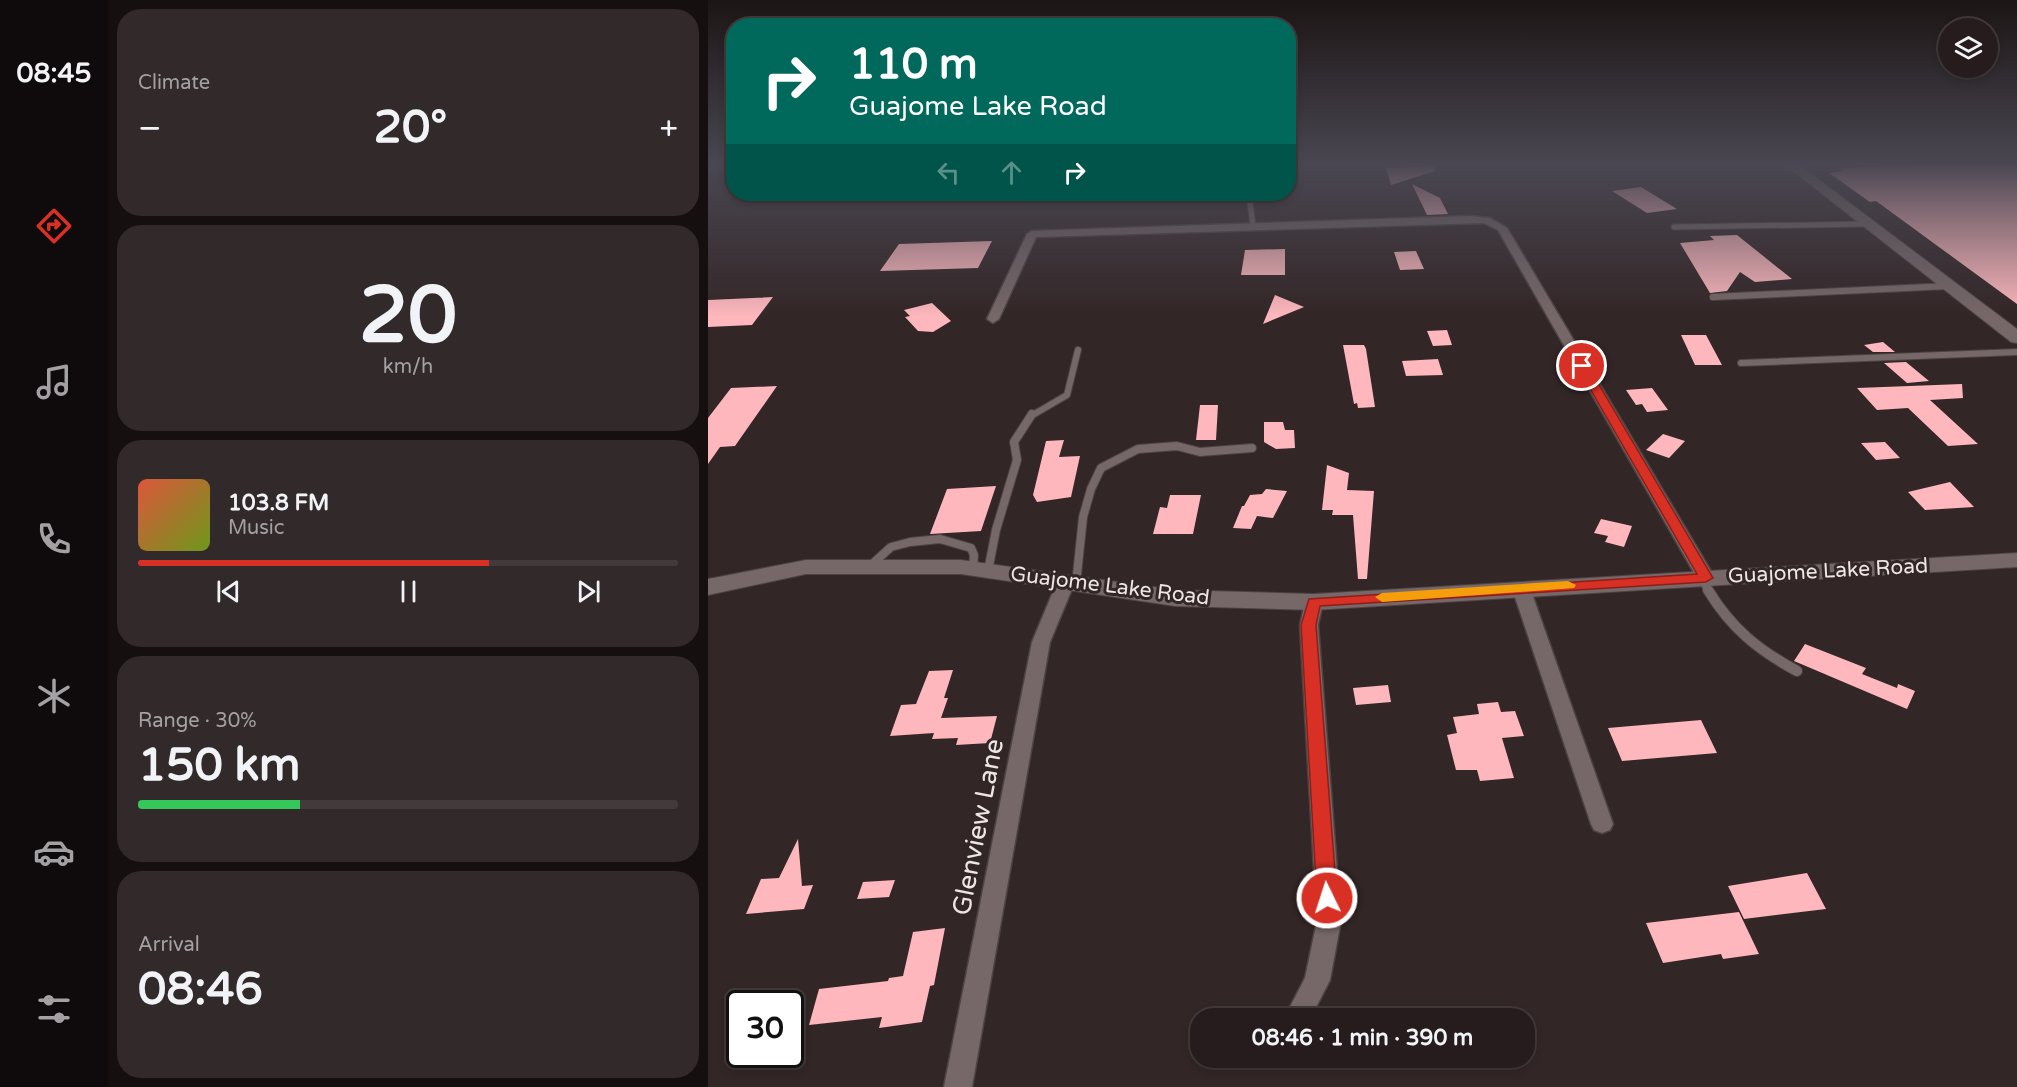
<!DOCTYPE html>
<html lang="en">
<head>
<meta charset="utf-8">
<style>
  :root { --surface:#261c1d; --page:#32292a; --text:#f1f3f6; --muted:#a4a1a4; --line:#423a3b; --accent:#d93025 }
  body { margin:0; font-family:"Varela Round",sans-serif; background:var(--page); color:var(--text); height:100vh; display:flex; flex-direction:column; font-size:22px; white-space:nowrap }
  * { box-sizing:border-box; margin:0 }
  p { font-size:20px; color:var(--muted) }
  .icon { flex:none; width:33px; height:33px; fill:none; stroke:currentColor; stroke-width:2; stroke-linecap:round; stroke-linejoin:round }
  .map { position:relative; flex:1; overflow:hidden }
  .drawer { display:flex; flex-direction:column; gap:9px; padding:9px; background:#150f10; width:600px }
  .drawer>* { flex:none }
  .hud { position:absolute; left:18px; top:18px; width:570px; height:183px; border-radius:24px; box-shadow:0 3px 9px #0003,0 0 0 2px var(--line); background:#00695c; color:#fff; overflow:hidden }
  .buttons { position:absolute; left:1230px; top:18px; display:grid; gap:12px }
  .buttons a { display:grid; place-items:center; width:60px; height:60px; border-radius:50%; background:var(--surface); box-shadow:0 3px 9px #0003,0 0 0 2px var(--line); font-size:30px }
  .speed { position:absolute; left:18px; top:990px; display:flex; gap:12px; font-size:30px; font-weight:700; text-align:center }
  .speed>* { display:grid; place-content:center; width:78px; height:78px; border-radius:50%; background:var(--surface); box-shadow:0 3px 9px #0003,0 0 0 2px var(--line); line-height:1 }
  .speed .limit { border:3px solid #111; border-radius:9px; background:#fff; color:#111 }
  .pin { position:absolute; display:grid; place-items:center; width:51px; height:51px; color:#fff; margin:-26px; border:3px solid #fff; border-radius:50%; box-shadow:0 2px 6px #0007 }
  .me { position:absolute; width:66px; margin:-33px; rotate:356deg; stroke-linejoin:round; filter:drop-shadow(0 0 4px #0008) }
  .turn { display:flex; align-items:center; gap:21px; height:126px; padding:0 24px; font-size:27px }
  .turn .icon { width:78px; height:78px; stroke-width:2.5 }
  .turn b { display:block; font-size:42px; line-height:51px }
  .lanes { display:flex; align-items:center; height:57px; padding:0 24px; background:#0003; justify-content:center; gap:30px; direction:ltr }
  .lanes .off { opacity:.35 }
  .big { font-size:45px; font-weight:800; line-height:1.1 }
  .drawer .tile { flex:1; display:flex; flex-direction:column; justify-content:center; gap:9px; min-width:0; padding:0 21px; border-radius:24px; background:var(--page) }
  .drawer .dial { align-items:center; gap:0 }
  .dial b { font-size:78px; line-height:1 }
  .song { display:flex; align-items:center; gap:18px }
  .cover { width:72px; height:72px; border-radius:9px; background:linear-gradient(135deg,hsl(10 70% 55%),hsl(80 70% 35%)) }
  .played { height:6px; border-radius:3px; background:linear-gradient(90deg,var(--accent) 65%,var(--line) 65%) }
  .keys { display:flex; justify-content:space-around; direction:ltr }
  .heat { display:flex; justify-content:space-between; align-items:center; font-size:33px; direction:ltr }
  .charge { height:9px; border-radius:4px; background:linear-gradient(90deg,#34c759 30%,var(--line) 0) }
  .trip { position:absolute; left:482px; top:1008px; width:345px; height:60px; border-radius:24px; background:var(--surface); box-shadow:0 3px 9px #0003,0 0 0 2px var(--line); font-weight:800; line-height:60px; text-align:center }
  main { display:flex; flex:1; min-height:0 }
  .tab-bar { display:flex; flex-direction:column; width:108px; justify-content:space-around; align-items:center; background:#0f0b0c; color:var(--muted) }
  .tab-bar .icon { width:42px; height:42px }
  .tab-bar .selected { color:var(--accent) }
  .tab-bar b { font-size:27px; color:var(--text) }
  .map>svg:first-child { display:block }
</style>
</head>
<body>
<main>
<nav class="tab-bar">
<b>08:45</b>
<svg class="icon selected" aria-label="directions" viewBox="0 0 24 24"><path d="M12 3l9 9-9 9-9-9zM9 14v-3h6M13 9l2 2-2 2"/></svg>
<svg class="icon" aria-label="music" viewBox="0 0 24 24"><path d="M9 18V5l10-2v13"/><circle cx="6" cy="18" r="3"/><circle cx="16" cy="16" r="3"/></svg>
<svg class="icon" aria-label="phone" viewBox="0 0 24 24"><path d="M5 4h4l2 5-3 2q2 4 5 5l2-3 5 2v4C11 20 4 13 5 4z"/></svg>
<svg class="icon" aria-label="climate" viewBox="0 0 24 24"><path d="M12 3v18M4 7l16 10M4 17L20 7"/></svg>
<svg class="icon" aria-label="car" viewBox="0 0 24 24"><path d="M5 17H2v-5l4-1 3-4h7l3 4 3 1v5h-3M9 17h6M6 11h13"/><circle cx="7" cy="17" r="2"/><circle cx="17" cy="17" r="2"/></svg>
<svg class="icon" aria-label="filters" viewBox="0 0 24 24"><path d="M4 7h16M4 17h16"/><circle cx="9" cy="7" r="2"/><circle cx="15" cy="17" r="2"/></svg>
</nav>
<section class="drawer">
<div class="tile"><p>Climate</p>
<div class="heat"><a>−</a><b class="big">20°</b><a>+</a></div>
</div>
<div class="tile dial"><b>20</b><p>km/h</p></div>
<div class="tile">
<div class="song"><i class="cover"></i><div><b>103.8 FM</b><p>Music</p></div></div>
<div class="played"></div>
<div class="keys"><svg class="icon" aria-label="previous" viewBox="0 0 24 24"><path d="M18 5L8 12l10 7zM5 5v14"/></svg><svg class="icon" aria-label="pause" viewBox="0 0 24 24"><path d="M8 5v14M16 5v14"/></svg><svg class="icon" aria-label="next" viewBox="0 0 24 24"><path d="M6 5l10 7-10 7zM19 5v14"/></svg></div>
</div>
<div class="tile"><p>Range · 30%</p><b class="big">150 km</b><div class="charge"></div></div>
<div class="tile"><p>Arrival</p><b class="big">08:46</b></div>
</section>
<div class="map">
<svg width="1309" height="1087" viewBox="0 0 1309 1087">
  <rect width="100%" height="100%" fill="#332627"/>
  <path fill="#fdb7bd" d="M1231 164H1309V304L1168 201 1162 202 1121 173 1135 171 1131 168Z
    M726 166 727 171 683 185 678 168Z
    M704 184 732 198 740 214 719 215Z
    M933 187 969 209 939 213 904 191Z
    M1029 235 1084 279 1047 282 1032 272 1019 291 1002 293 972 243 1006 240 1002 236Z
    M284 241 270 268 172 271 191 244Z
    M577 249V275H533L537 250Z
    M708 251 716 269 692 270 686 252Z
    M567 295 596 307 555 324Z
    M65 297 44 325 0 327V300Z
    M224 303 243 321 225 332 210 331 197 317 202 316 196 310Z
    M739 330 744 345 725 346 719 331Z
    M973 335H998L1014 365H987Z
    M1175 342 1187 352H1165L1156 345Z
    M635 345H656L658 349 667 407 650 408 649 403 646 404Z
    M730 359 735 375 698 376 694 361Z
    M1198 362 1221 381 1199 383 1176 363Z
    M1254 384 1255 398 1222 400 1270 444 1240 446 1200 408 1169 410 1149 388Z
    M69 386 27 446 12 447 0 464V418L23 388Z
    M944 388 960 410 939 412 934 404 928 405 918 390Z
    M492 405H510L508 440H488Z
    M556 422H575L577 430H586L587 448 568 449 556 442Z
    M955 434 977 441 961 458 938 450Z
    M356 440 351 457 372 456 363 497 329 502 325 495 338 441Z
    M1177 442 1192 458 1168 460 1153 443Z
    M619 465 641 473 639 490 666 491 659 579H650L645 515H624L625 510H614Z
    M1242 482 1266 507 1217 510 1200 492Z
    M288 486 273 531 222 534 239 489Z
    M558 489 579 491 565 518 549 516 543 529 525 528 534 506H536L542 495 554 494Z
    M462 495H493L485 534H445L452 507 459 508Z
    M893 519 924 526 916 547 897 542 900 536 886 533Z
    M1097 644 1158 668 1154 674 1189 688 1190 684 1207 691 1199 709 1086 661Z
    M245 670 236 698H240L233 718 289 716 282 743 248 745 250 738 224 739 226 733 182 736 193 705 208 704 221 671Z
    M680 685 683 702 648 705 645 688Z
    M790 702 793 712 807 711 816 736 794 738 806 778 772 781 769 770H748L739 735 749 733 745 717 771 714 769 704Z
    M993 720 1009 753 914 761 900 728Z
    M90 839 94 886 105 885 96 909 38 914 53 879 71 878Z
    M1099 873 1118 909 1036 919 1020 886Z
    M187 880 181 897 149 899 155 882Z
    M1031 912 1051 954 1015 959 1013 954 955 963 938 923Z
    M237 928 226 985 222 986 214 1022 171 1028 174 1017 101 1025 111 989 180 981 181 978 195 976 205 932Z"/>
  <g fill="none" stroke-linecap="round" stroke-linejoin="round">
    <g stroke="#4d4343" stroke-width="7">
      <path id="lane-far3" d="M541 194 545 226
        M966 227 1159 224"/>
    </g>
    <g stroke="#4d4343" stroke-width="8">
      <path id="lane-far2" d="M1005 297 1241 286
        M1033 363 1309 352
        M323 416 359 395 370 350"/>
    </g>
    <g stroke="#4d4343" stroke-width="10">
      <path id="lane-far1" d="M162 566 183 547 202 542 232 539 263 548 266 555 265 569
        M280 571 288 530 309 460 306 442 324 414
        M994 579 1001 591
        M368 584 375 517 383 489 393 468 430 449 469 446 492 452 544 448"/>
    </g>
    <g stroke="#4d4343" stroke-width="12">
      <path id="lane" d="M1000 590C1023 628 1050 650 1089 671"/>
    </g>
    <g stroke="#4d4343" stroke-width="3">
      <path id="street" d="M762 216 782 218 799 228 1007 578 1004 582H992L989 578 790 230 776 223 328 237 291 319 285 323 279 319 319 234 324 231Z
        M358 577 367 582 342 642 264 1087H236L324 642 349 582Z
        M813 583 822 588 905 824 902 830 894 833 886 830 883 824 804 588Z
        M606 596 615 602 610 625 633 921 622 980 604 1015 596 1018 586 1015 582 1007 597 978 609 921 592 625 597 602Z"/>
    </g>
    <g stroke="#4d4343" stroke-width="2">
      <path id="secondary" d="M1076 164H1090L1309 329V343L1303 342Z
        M1309 553V567L606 610 467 606 253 574H98L0 595V579L98 560H253L467 590 606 594Z"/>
    </g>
    <use href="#lane-far3" stroke="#766768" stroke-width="5"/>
    <use href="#lane-far2" stroke="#766768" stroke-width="6"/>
    <use href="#lane-far1" stroke="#766768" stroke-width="8"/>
    <use href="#lane" stroke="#766768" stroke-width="10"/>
    <use href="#street" fill="#766768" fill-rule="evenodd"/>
    <use href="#secondary" fill="#766768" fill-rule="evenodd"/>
  </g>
  <linearGradient id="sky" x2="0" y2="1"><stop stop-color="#1c1515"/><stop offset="0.52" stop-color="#4a4752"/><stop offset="1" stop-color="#4a4752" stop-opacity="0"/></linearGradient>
  <rect width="1309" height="316" fill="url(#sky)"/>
  <path fill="#d93025" stroke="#8d1f18" stroke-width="1.5" d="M874 363 880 366 1005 578 998 582 612 606 608 625 629 898 626 904 619 906 612 904 609 898 593 625 601 599 989 574 869 366Z"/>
  <path fill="#f59e0b" d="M860 581 868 585 866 588 674 602 667 597 674 593Z"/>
  <g text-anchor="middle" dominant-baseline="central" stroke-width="6" stroke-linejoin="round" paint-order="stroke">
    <g font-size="21" fill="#eee6e6" stroke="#332627">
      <text transform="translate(1120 571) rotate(-3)">Guajome Lake Road</text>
      <text transform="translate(402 586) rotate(7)">Guajome Lake Road</text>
    </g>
    <g font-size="26" fill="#eee6e6" stroke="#332627">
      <text transform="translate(270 827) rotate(-79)">Glenview Lane</text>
    </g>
  </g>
</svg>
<div class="buttons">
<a><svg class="icon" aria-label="layers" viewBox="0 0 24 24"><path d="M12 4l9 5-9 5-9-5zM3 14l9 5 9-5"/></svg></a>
</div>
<div class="speed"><div class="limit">30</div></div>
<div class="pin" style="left:874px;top:366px;background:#d93025"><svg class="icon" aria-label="arrive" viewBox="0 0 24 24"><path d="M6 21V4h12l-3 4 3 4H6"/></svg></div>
<svg class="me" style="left:619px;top:898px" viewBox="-20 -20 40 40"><circle r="17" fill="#d93025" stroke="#fff" stroke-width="3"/><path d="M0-11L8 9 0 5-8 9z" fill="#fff"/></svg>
<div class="trip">08:46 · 1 min · 390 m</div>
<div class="hud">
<div class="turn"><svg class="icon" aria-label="right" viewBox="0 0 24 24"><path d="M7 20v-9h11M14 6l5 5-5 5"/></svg><div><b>110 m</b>Guajome Lake Road</div></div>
<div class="lanes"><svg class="icon off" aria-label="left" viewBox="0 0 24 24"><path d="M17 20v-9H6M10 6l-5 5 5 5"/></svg><svg class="icon off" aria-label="ahead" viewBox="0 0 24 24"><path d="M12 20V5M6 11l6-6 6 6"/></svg><svg class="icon" aria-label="right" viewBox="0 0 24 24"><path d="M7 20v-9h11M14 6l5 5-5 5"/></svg></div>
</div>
</div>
</main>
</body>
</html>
